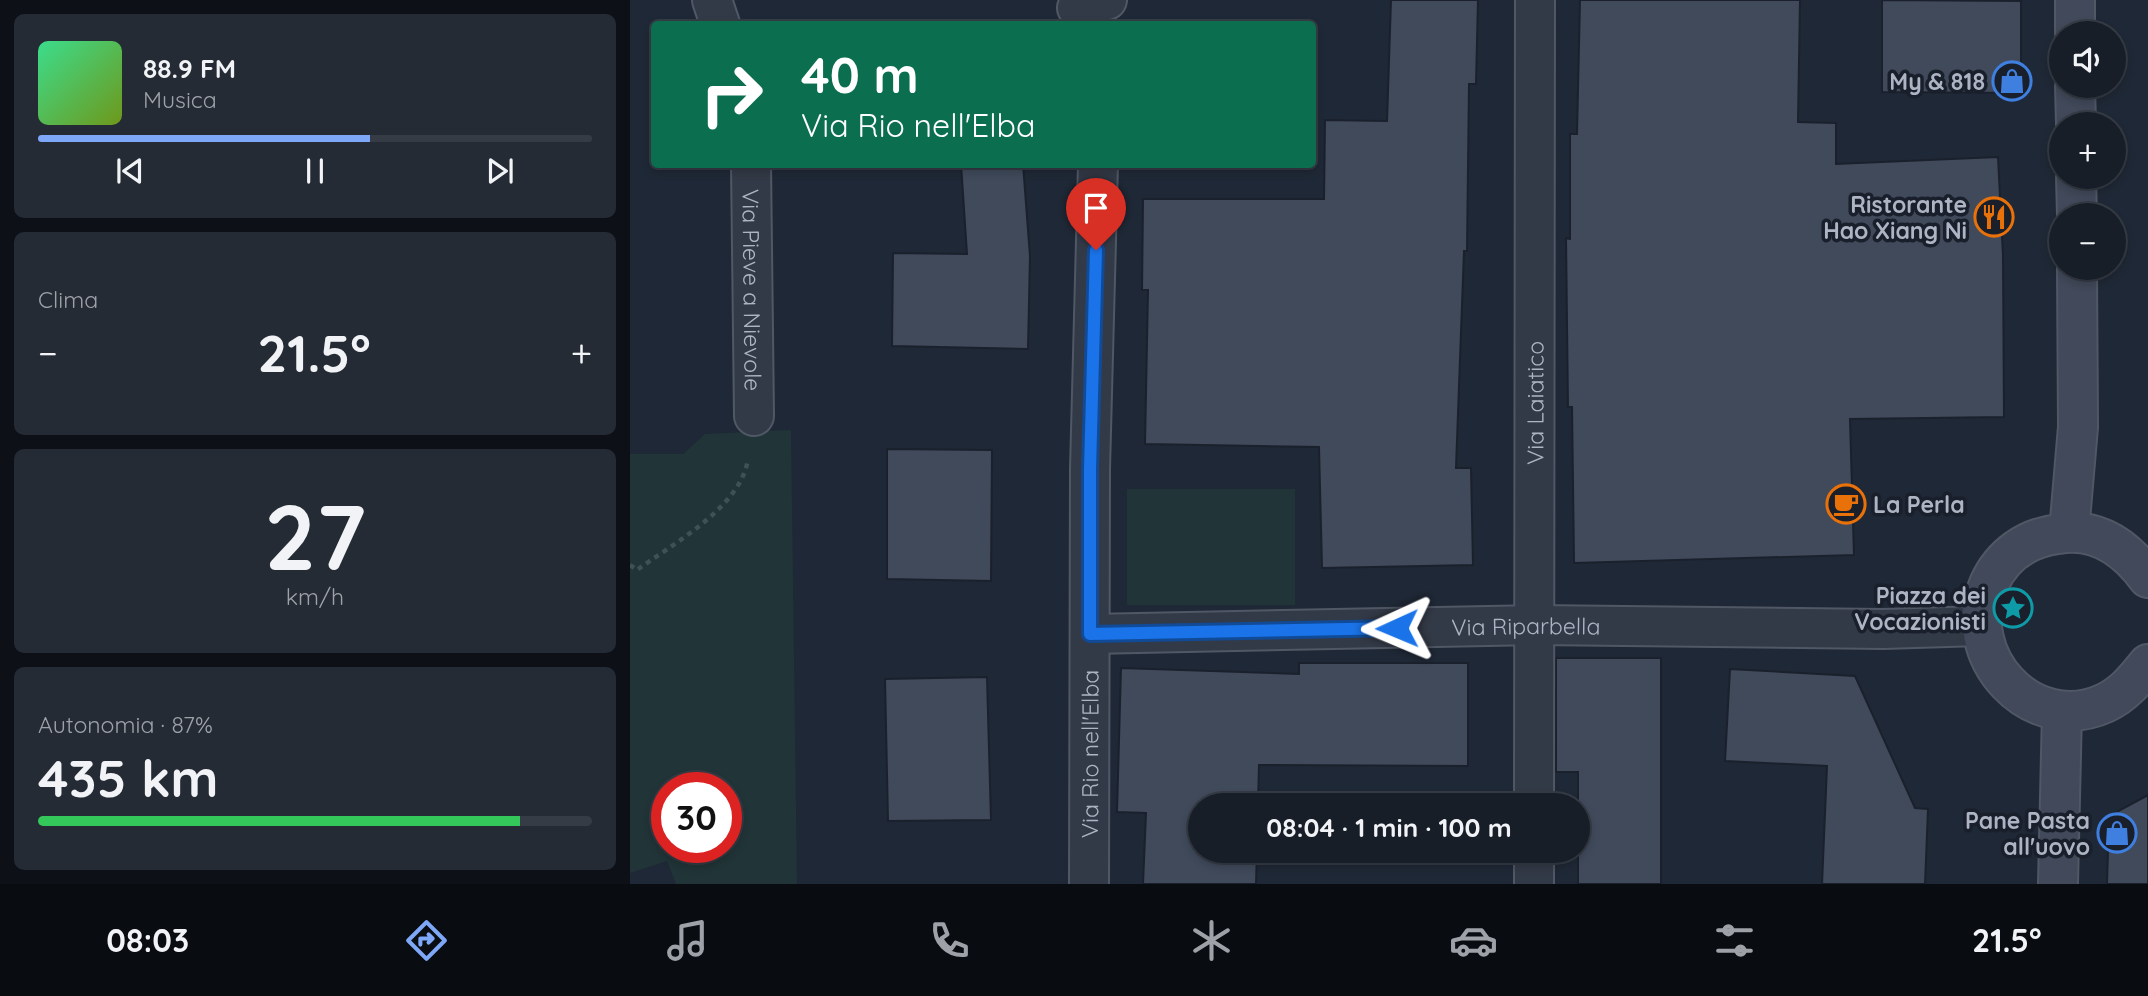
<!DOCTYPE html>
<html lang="it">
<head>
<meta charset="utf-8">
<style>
  :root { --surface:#171e28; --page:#242b34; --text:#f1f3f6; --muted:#9ea2a8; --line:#363c45; --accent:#7ea7f7 }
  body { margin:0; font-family:Quicksand,sans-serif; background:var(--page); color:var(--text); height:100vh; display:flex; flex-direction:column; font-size:26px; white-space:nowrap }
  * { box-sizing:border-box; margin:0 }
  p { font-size:23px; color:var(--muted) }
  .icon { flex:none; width:38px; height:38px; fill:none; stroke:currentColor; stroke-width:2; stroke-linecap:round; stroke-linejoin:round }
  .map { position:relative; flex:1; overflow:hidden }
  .panel { display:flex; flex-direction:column; gap:14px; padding:14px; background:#0d1016; width:630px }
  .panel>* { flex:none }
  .guide { position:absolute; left:21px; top:21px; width:665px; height:147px; border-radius:7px; box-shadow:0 4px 10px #0003,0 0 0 2px var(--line); background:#0b6e4f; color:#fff; overflow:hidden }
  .controls { position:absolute; left:1419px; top:21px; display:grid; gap:14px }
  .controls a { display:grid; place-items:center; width:77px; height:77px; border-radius:50%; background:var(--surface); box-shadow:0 4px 10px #0003,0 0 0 2px var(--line); font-size:35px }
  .speed { position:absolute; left:21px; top:772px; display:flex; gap:14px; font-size:35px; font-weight:700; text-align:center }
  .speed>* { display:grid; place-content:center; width:91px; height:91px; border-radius:50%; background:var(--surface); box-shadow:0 4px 10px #0003,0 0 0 2px var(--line); line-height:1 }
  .speed .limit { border:10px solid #d22; background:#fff; color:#111 }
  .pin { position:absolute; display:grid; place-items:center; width:60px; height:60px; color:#fff; margin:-72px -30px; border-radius:50% 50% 50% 0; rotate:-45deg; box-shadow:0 0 7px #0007 }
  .pin .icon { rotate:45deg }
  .me { position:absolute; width:77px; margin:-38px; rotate:269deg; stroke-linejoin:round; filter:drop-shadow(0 0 5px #0008) }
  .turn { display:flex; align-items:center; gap:24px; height:147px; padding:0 35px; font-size:32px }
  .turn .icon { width:91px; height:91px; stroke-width:2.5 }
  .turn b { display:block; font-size:49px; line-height:60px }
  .big { font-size:52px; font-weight:800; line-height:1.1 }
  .panel .tile { flex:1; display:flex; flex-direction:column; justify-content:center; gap:10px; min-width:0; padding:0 24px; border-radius:10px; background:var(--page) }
  .panel .dial { align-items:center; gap:0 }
  .dial b { font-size:91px; line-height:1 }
  .song { display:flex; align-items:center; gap:21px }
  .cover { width:84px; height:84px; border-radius:10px; background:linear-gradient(135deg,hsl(150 70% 55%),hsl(80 70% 35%)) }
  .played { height:7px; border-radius:4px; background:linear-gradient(90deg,var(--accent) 60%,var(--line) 60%) }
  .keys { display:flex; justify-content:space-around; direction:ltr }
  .heat { display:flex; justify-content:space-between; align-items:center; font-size:38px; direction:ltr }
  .charge { height:10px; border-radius:5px; background:linear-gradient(90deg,#34c759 87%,var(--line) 0) }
  .trip { position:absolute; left:558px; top:793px; width:402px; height:70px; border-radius:35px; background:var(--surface); box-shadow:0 4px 10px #0003,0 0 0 2px var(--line); font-weight:800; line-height:70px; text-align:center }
  .tabs { display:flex; height:112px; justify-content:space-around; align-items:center; background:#090c10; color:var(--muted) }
  .tabs .icon { width:49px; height:49px }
  .tabs .active { color:var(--accent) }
  .tabs b { font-size:32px; color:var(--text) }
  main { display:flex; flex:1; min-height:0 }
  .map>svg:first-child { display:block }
</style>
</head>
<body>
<main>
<section class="panel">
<div class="tile">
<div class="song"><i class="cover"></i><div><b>88.9 FM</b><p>Musica</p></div></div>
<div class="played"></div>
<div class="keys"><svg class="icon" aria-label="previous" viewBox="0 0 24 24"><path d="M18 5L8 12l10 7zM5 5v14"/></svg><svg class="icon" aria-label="pause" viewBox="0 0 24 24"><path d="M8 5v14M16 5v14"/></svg><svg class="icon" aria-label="next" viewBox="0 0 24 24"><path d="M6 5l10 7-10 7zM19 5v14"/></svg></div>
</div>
<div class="tile"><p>Clima</p>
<div class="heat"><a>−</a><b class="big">21.5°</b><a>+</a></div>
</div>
<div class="tile dial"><b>27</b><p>km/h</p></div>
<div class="tile"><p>Autonomia · 87%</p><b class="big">435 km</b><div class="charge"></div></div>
</section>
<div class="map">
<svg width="1518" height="884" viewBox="0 0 1518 884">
  <rect width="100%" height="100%" fill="#1f2836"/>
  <path fill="#213437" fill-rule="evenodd" d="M161 430 167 884H46L37 861 0 873V454H53L75 434ZM37 788H96V847H37Z
    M497 489H665V605H497Z"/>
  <path fill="#404a5b" stroke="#1a212d" stroke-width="2" d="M761 0H848L846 84H839L837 251H834L826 468H841L843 565 692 568 689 447 515 444 518 290H512L513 199H694L695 120 757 121Z
    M950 0H1170L1168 122 1206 123V164L1368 157 1373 255 1374 417 1220 419 1224 555 944 563 942 407H938L936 238 940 239V134H947Z
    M1252 0 1391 1V93L1252 92Z
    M331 164H393L400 256 398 349 262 346 263 253 337 254Z
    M257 449 362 450 361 581 257 579Z
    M926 658H1031V884H948V772H926Z
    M669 663H838V766L629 765 628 805H570V850H627L626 884H513L516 813 487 812 491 668 669 674Z
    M1100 669 1225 676 1285 808 1298 809 1295 884H1192L1197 766 1095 761Z
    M357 677 361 820 258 821 255 679Z
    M1518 795V884H1477L1479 816Z"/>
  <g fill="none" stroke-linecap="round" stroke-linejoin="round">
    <g stroke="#505765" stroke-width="42">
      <g id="street">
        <path d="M82 0 90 24"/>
        <path d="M447 8 477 0"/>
        <path id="s1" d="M121 164 124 416"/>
        <path id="s2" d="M460 634 906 625 1253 629 1350 626"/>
        <path id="s3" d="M904 805 905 0"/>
        <path id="s4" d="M459 884 460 469 468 164"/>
        <path d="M904 884V850"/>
      </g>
    </g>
    <g stroke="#505765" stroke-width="42">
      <path id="secondary" d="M1445 0V33
        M1445 86 1446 124
        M1446 177 1447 215
        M1439 532 1448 427 1447 268
        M1518 578C1496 548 1467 527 1428 534 1397 538 1372 555 1359 584 1328 655 1401 737 1475 703 1494 694 1505 680 1518 664
        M1428 884 1432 711"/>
    </g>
    <path stroke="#3f5155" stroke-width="4.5" stroke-dasharray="5 5" stroke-linecap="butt" d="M0 565 7 570C44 543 111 507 118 459"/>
    <use href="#street" stroke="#333a47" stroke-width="38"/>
    <use href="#secondary" stroke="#41495a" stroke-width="38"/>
  </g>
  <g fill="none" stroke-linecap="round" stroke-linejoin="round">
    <g stroke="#114b97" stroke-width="18">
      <path id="route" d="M466 250 460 469V634L767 628"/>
    </g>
    <use href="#route" stroke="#1a73e8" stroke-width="12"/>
  </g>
  <defs>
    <g id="shop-ring" transform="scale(2.0125)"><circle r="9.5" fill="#191f2b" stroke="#3f7fe0" stroke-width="1.5"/><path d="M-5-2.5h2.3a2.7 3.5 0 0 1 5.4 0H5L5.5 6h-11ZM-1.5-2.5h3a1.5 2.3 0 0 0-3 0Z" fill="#3f7fe0"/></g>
    <g id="restaurant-ring" transform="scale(2.0125)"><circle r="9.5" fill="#191f2b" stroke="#e8710a" stroke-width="1.5"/><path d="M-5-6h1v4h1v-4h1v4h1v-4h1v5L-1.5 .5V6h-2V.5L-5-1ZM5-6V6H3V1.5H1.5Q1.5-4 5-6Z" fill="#e8710a"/></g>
    <g id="cafe-ring" transform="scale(2.0125)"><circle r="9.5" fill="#191f2b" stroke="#e8710a" stroke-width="1.5"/><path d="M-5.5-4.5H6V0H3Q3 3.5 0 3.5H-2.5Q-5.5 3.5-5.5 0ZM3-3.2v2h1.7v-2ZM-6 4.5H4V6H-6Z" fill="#e8710a"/></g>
    <g id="sight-ring" transform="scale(2.0125)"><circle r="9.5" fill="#191f2b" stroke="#0f9aa8" stroke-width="1.5"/><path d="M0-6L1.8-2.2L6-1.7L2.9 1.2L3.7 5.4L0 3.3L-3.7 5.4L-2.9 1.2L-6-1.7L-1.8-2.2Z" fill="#0f9aa8"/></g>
  </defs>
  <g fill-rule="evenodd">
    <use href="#shop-ring" x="1382" y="81"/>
    <use href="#restaurant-ring" x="1364" y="217"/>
    <use href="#cafe-ring" x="1216" y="504"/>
    <use href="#sight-ring" x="1383" y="608"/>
    <use href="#shop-ring" x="1487" y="833"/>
  </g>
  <g text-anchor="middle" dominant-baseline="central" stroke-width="7" stroke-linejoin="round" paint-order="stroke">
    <g font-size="23" font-weight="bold" fill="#adb4c4" stroke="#191f2b" text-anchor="end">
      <text x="1355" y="81">My &amp; 818</text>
      <text x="1337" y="204">Ristorante<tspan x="1337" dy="26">Hao Xiang Ni</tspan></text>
      <text x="1243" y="504" text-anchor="start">La Perla</text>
      <text x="1356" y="595">Piazza dei<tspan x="1356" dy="26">Vocazionisti</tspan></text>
      <text x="1460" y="820">Pane Pasta<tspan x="1460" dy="26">all'uovo</tspan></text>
    </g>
    <g font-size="23" fill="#adb4c4" stroke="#191f2b">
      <text stroke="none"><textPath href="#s1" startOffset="126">Via Pieve a Nievole</textPath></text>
      <text stroke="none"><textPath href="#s3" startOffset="402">Via Laiatico</textPath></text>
      <text stroke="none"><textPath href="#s2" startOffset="436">Via Riparbella</textPath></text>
      <text stroke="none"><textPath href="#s4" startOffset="130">Via Rio nell'Elba</textPath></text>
    </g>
  </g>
</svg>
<div class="controls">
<a><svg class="icon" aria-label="sound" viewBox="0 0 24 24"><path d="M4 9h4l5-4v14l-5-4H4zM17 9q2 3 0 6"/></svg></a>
<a>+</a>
<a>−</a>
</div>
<div class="speed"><div class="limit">30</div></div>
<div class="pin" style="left:466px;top:250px;background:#d93025"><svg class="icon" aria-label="arrive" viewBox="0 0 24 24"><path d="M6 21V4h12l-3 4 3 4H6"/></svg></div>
<svg class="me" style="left:767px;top:628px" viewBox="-20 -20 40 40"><path d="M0-17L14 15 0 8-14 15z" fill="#1a73e8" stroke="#fff" stroke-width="4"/></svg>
<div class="trip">08:04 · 1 min · 100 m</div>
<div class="guide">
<div class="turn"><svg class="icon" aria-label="right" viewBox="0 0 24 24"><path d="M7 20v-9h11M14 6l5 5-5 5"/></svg><div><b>40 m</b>Via Rio nell'Elba</div></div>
</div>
</div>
</main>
<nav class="tabs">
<b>08:03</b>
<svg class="icon active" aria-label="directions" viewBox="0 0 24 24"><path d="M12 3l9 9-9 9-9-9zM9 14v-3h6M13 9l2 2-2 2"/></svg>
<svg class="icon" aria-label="music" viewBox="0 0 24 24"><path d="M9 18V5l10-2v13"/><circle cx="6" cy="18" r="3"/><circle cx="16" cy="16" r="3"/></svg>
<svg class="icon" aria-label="phone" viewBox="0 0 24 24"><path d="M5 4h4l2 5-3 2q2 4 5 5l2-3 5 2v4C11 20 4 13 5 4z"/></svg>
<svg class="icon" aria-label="climate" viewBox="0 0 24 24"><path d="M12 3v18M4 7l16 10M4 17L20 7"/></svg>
<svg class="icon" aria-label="car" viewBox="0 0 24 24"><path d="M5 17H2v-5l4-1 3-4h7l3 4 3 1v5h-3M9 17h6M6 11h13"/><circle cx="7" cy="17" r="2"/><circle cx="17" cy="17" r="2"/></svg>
<svg class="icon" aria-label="filters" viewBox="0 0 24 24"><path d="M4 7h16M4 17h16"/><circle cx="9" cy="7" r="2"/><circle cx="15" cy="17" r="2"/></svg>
<b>21.5°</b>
</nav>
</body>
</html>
